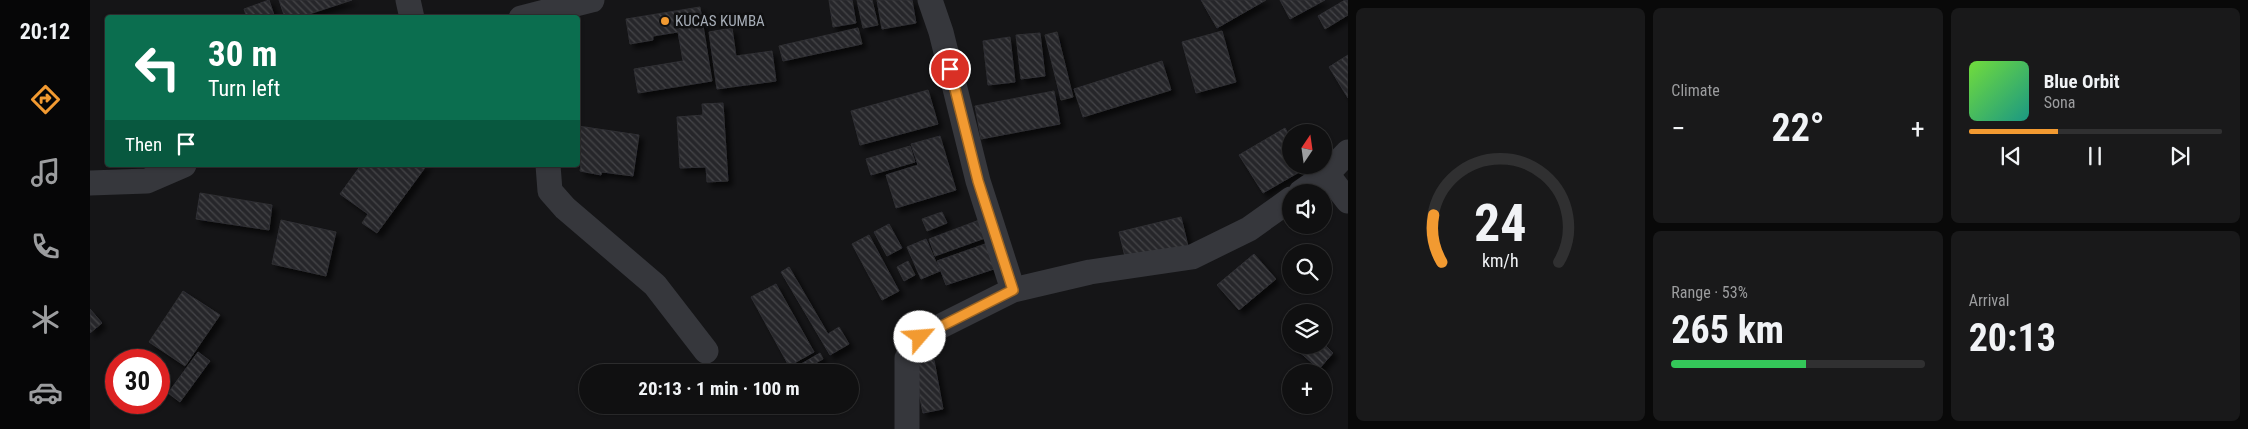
<!DOCTYPE html>
<html lang="en">
<head>
<meta charset="utf-8">
<style>
  :root { --surface:#101011; --page:#19191a; --text:#f1f3f6; --muted:#9c9d9f; --line:#303031; --accent:#f29a31 }
  body { margin:0; font-family:"Roboto Condensed",sans-serif; background:var(--page); color:var(--text); height:100vh; display:flex; flex-direction:column; font-size:19px; white-space:nowrap }
  * { box-sizing:border-box; margin:0 }
  p { font-size:16px; color:var(--muted) }
  .icon { flex:none; width:28px; height:28px; fill:none; stroke:currentColor; stroke-width:2; stroke-linecap:round; stroke-linejoin:round }
  .map { position:relative; flex:1; overflow:hidden }
  .side { display:flex; flex-direction:column; gap:8px; padding:8px; background:#090909; width:900px }
  .side>* { flex:none }
  .hud { position:absolute; left:15px; top:15px; width:475px; height:152px; border-radius:5px; box-shadow:0 1px 4px #0004,0 0 0 1px var(--line); background:#0b6e4f; color:#fff; overflow:hidden }
  .needle { width:32px; rotate:13deg }
  .controls { position:absolute; left:1192px; top:124px; display:grid; gap:10px }
  .controls a { display:grid; place-items:center; width:50px; height:50px; border-radius:50%; background:var(--surface); box-shadow:0 1px 4px #0004,0 0 0 1px var(--line); font-size:25px }
  .speed { position:absolute; left:15px; top:349px; display:flex; gap:10px; font-size:25px; font-weight:700; text-align:center }
  .speed>* { display:grid; place-content:center; width:65px; height:65px; border-radius:50%; background:var(--surface); box-shadow:0 1px 4px #0004,0 0 0 1px var(--line); line-height:1 }
  .speed .limit { border:8px solid #d22; background:#fff; color:#111 }
  .pin { position:absolute; display:grid; place-items:center; width:42px; height:42px; color:#fff; margin:-21px; border:2px solid #fff; border-radius:50%; box-shadow:0 1px 5px #0007 }
  .me { position:absolute; width:55px; margin:-28px; rotate:63deg; stroke-linejoin:round; filter:drop-shadow(0 0 4px #0008) }
  .turn { display:flex; align-items:center; gap:18px; height:105px; padding:0 20px; font-size:22px }
  .turn .icon { width:65px; height:65px; stroke-width:2.5 }
  .turn b { display:block; font-size:35px; line-height:42px }
  .then { display:flex; align-items:center; height:48px; padding:0 20px; background:#0003; gap:10px; font-size:19px }
  .big { font-size:38px; font-weight:700; line-height:1.1 }
  .side .card { flex:1; display:flex; flex-direction:column; justify-content:center; gap:8px; min-width:0; padding:0 18px; border-radius:8px; background:var(--page) }
  .side .dial { align-items:center; gap:0 }
  .dial svg { height:130px; overflow:visible; fill:none; stroke:var(--line); stroke-width:7; stroke-linecap:round; text-anchor:middle }
  .dial text { fill:var(--text); stroke:none }
  .song { display:flex; align-items:center; gap:15px }
  .cover { width:60px; height:60px; border-radius:8px; background:linear-gradient(135deg,hsl(100 70% 55%),hsl(170 70% 35%)) }
  .played { height:5px; border-radius:2px; background:linear-gradient(90deg,var(--accent) 35%,var(--line) 35%) }
  .keys { display:flex; justify-content:space-around; direction:ltr }
  .heat { display:flex; justify-content:space-between; align-items:center; font-size:28px; direction:ltr }
  .charge { height:8px; border-radius:4px; background:linear-gradient(90deg,#34c759 53%,var(--line) 0) }
  .side .tiles { flex:1; display:grid; gap:8px; grid-template-columns:repeat(3,1fr) }
  .card:first-child { grid-row:span 2 }
  .trip { position:absolute; left:489px; top:364px; width:280px; height:50px; border-radius:25px; background:var(--surface); box-shadow:0 1px 4px #0004,0 0 0 1px var(--line); font-weight:700; line-height:50px; text-align:center }
  main { display:flex; flex:1; min-height:0 }
  .menu { display:flex; flex-direction:column; width:90px; justify-content:space-around; align-items:center; background:#060607; color:var(--muted) }
  .menu .icon { width:35px; height:35px }
  .menu .active { color:var(--accent) }
  .menu b { font-size:22px; color:var(--text) }
  .map>svg:first-child { display:block }
</style>
</head>
<body>
<main>
<nav class="menu">
<b>20:12</b>
<svg class="icon active" aria-label="directions" viewBox="0 0 24 24"><path d="M12 3l9 9-9 9-9-9zM9 14v-3h6M13 9l2 2-2 2"/></svg>
<svg class="icon" aria-label="music" viewBox="0 0 24 24"><path d="M9 18V5l10-2v13"/><circle cx="6" cy="18" r="3"/><circle cx="16" cy="16" r="3"/></svg>
<svg class="icon" aria-label="phone" viewBox="0 0 24 24"><path d="M5 4h4l2 5-3 2q2 4 5 5l2-3 5 2v4C11 20 4 13 5 4z"/></svg>
<svg class="icon" aria-label="climate" viewBox="0 0 24 24"><path d="M12 3v18M4 7l16 10M4 17L20 7"/></svg>
<svg class="icon" aria-label="car" viewBox="0 0 24 24"><path d="M5 17H2v-5l4-1 3-4h7l3 4 3 1v5h-3M9 17h6M6 11h13"/><circle cx="7" cy="17" r="2"/><circle cx="17" cy="17" r="2"/></svg>
</nav>
<div class="map">
<svg width="1258" height="429" viewBox="0 0 1258 429">
  <defs>
    <pattern id="building-back-hatch" width="6" height="6" patternUnits="userSpaceOnUse" patternTransform="scale(1.25)"><rect width="6" height="6" fill="#28282b"/><path d="M-1 5l2 2M0 0l6 6M5-1l2 2" fill="none" stroke="#444448"/></pattern>
    <filter id="shadow"><feDropShadow dx="4.5" dy="4.5" stdDeviation="2.5" flood-color="#0009"/></filter>
  </defs>
  <rect width="100%" height="100%" fill="#151517"/>
  <path fill="url(#building-back-hatch)" stroke="#2f2f33" filter="url(#shadow)" d="M179 0 185 18H157L154 9Z
    M189 0H262L207 18H195Z
    M739 0H762L766 23 743 27Z
    M767 0H782L788 25 773 28Z
    M787 0H822L826 23 792 29Z
    M1111 0H1176L1127 28Z
    M1190 0H1235L1200 19Z
    M1255 0H1258V15L1235 29 1228 16Z
    M610 7 622 81 548 93 544 69 593 61 588 32 563 36V40L540 44 536 19Z
    M642 28 646 56 682 51 686 81 627 89 619 32Z
    M768 28 772 44 693 61 689 46Z
    M1132 31 1146 82 1106 93 1092 42Z
    M967 32 983 97 971 100 955 35Z
    M950 33 955 76 931 79 926 35Z
    M920 37 925 82 898 85 893 41Z
    M1258 55V98L1239 67Z
    M1072 61 1081 90 993 117 984 89Z
    M838 90 848 124 770 145 761 111Z
    M964 91 970 124 891 139 885 106Z
    M633 103 638 181 617 182 616 167 590 168 587 117 613 115 612 104Z
    M488 126 549 135 543 176 512 172 511 175 490 171 491 165H488Z
    M1195 128 1201 139V165H1217L1218 167 1173 193 1149 155Z
    M850 136 866 190 806 208 796 175 828 165 821 144Z
    M820 146 825 162 781 175 776 159Z
    M271 165H337L287 233 272 223 278 214 250 194Z
    M110 193 182 205 179 230 106 219Z
    M852 212 857 223 837 231 832 219Z
    M1091 217 1098 246 1036 261 1029 232Z
    M892 219 898 237 845 256 839 239Z
    M191 220 246 232 236 276 182 264Z
    M799 224 812 248 797 256 784 232Z
    M779 235 809 291 792 300 762 244Z
    M836 239 850 271 831 279 817 247Z
    M901 242 910 267 856 285 847 261Z
    M1164 254 1186 279 1149 310 1127 285Z
    M818 261 825 275 814 281 807 267Z
    M699 267 738 334 749 327 759 344 740 355 691 272Z
    M686 284 724 352 699 366 661 297Z
    M93 291 130 315 95 366 59 342Z
    M0 309 12 323 0 333Z
    M1201 341V345L1234 344 1243 353 1229 369 1199 343Z
    M41 351 52 360H34Z
    M108 352 120 361 90 402 78 393Z
    M730 353 733 359 709 372H702L701 370Z
    M844 360 853 409 833 413 823 363Z
    M69 373 80 382 69 396Z"/>
  <g fill="none" stroke-linecap="round" stroke-linejoin="round">
    <path stroke="#36373c" stroke-width="25" d="M318 0 322 18
      M840 0 851 32 888 181 923 290
      M431 18 502 0
      M458 165 460 191 475 208 565 285 616 351
      M1237 174 1258 201
      M0 183 57 181 94 165
      M1211 192 1237 174 1258 152
      M817 429V358L829 337 923 290 1000 272 1102 257 1159 229 1201 199"/>
  </g>
  <g fill="none" stroke-linecap="round" stroke-linejoin="round">
    <g stroke="#9d6420" stroke-width="12">
      <path id="route" d="M830 337 923 290 888 181 860 69"/>
    </g>
    <use href="#route" stroke="#f29a31" stroke-width="9"/>
  </g>
  <circle fill="#f29a31" stroke="#101011" stroke-width="2" cx="575" cy="21" r="5"/>
  <g text-anchor="middle" dominant-baseline="central" stroke-width="5" stroke-linejoin="round" paint-order="stroke">
    <g font-size="15" fill="#a6adb7" stroke="#101011" text-anchor="start">
      <text x="585" y="21">KUCAS KUMBA</text>
    </g>
  </g>
</svg>
<div class="controls">
<a><svg class="needle" viewBox="-14 -14 28 28"><path d="M0-13l5 13h-10z" fill="#e53935"/><path d="M0 13l5-13h-10z" fill="#9c9d9f"/></svg></a>
<a><svg class="icon" aria-label="sound" viewBox="0 0 24 24"><path d="M4 9h4l5-4v14l-5-4H4zM17 9q2 3 0 6"/></svg></a>
<a><svg class="icon" aria-label="search" viewBox="0 0 24 24"><circle cx="10" cy="10" r="6"/><path d="M15 15l6 6"/></svg></a>
<a><svg class="icon" aria-label="layers" viewBox="0 0 24 24"><path d="M12 4l9 5-9 5-9-5zM3 14l9 5 9-5"/></svg></a>
<a>+</a>
</div>
<div class="speed"><div class="limit">30</div></div>
<div class="pin" style="left:860px;top:69px;background:#d93025"><svg class="icon" aria-label="arrive" viewBox="0 0 24 24"><path d="M6 21V4h12l-3 4 3 4H6"/></svg></div>
<svg class="me" style="left:830px;top:337px" viewBox="-20 -20 40 40"><circle r="19" fill="#fff"/><path d="M0-13L10 11 0 6-10 11z" fill="#f29a31"/></svg>
<div class="trip">20:13 · 1 min · 100 m</div>
<div class="hud">
<div class="turn"><svg class="icon" aria-label="left" viewBox="0 0 24 24"><path d="M17 20v-9H6M10 6l-5 5 5 5"/></svg><div><b>30 m</b>Turn left</div></div>
<div class="then">Then<svg class="icon" aria-label="arrive" viewBox="0 0 24 24"><path d="M6 21V4h12l-3 4 3 4H6"/></svg></div>
</div>
</div>
<section class="side">
<div class="tiles">
<div class="card dial"><svg viewBox="0 0 100 80">
<path d="M14 69A42 42 0 1 1 86 69"/>
<path d="M14 69A42 42 0 0 1 9 40" stroke="#f29a31"/>
<text x="50" y="56" font-size="32" font-weight="700">24</text>
<text x="50" y="72" font-size="11">km/h</text>
</svg></div>
<div class="card"><p>Climate</p>
<div class="heat"><a>−</a><b class="big">22°</b><a>+</a></div>
</div>
<div class="card">
<div class="song"><i class="cover"></i><div><b>Blue Orbit</b><p>Sona</p></div></div>
<div class="played"></div>
<div class="keys"><svg class="icon" aria-label="previous" viewBox="0 0 24 24"><path d="M18 5L8 12l10 7zM5 5v14"/></svg><svg class="icon" aria-label="pause" viewBox="0 0 24 24"><path d="M8 5v14M16 5v14"/></svg><svg class="icon" aria-label="next" viewBox="0 0 24 24"><path d="M6 5l10 7-10 7zM19 5v14"/></svg></div>
</div>
<div class="card"><p>Range · 53%</p><b class="big">265 km</b><div class="charge"></div></div>
<div class="card"><p>Arrival</p><b class="big">20:13</b></div>
</div>
</section>
</main>
</body>
</html>
